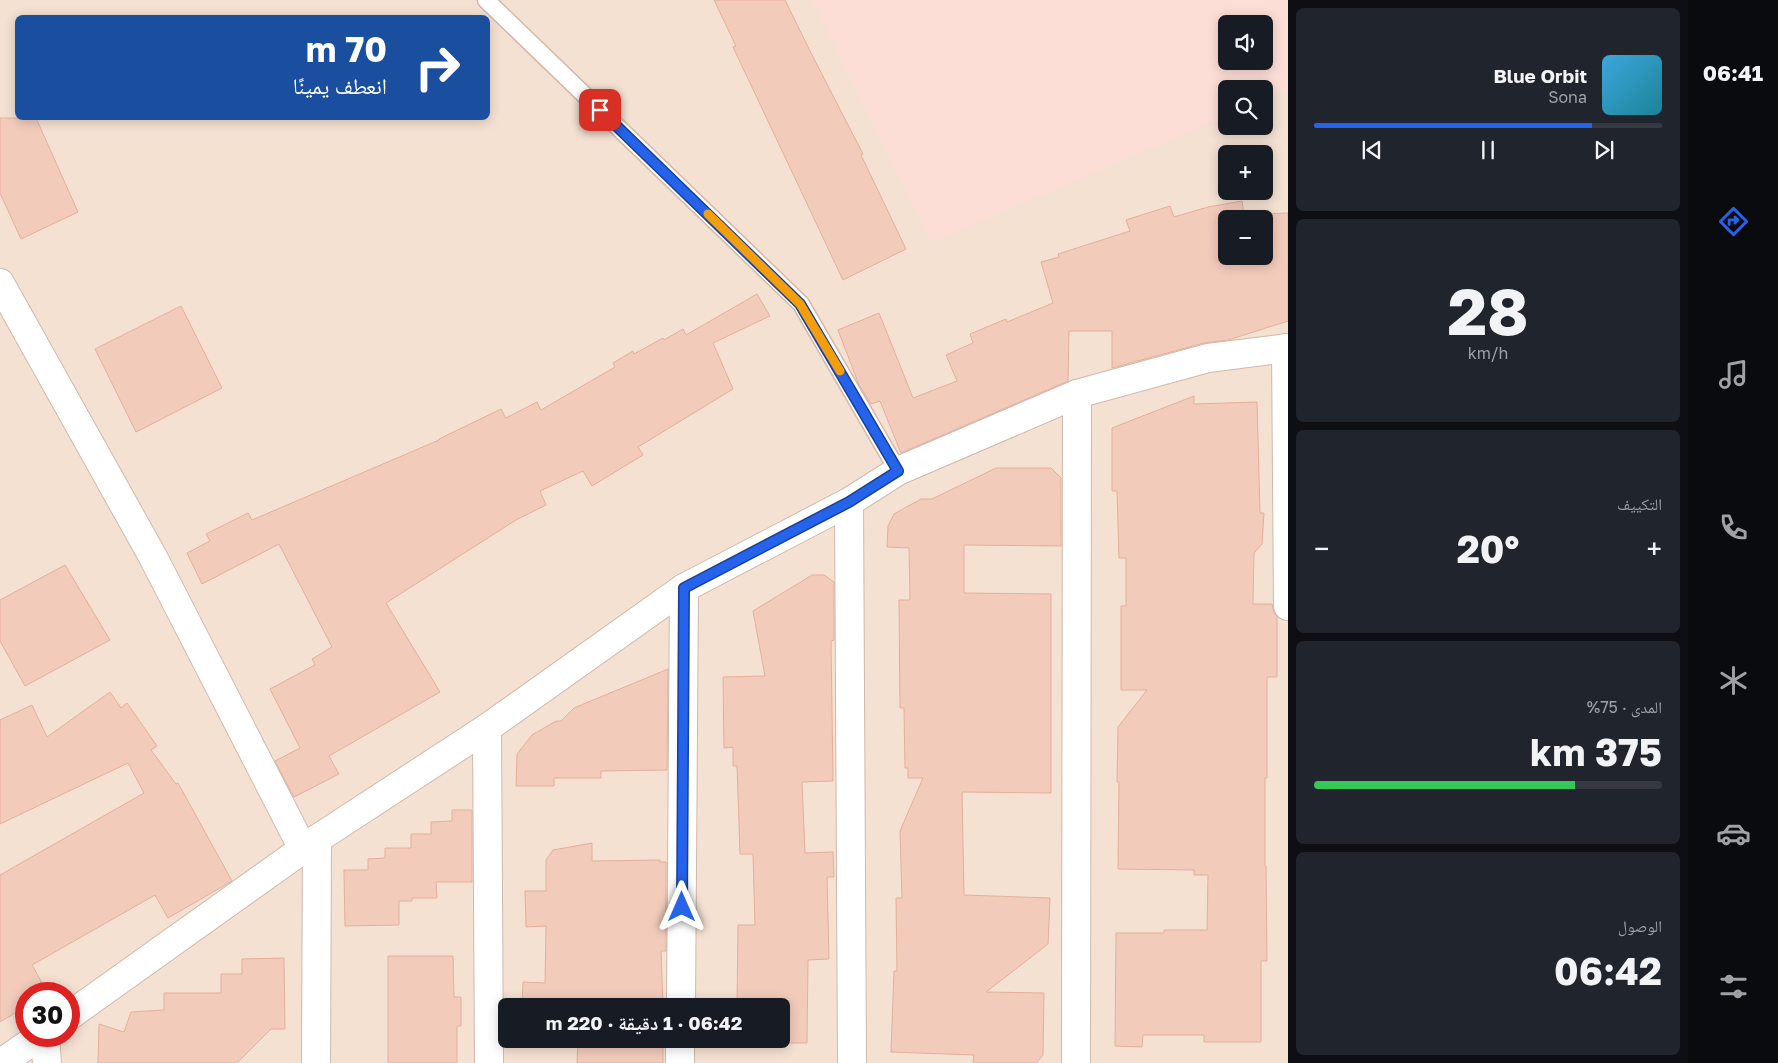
<!DOCTYPE html>
<html lang="ar">
<head>
<meta charset="utf-8">
<style>
  :root { --surface:#171b24; --page:#20242c; --text:#f1f3f6; --muted:#9ea1a6; --line:#363941; --accent:#2563eb }
  body { margin:0; font-family:"Golos Text","Noto Naskh Arabic",sans-serif; background:var(--page); color:var(--text); direction:rtl; height:100vh; display:flex; flex-direction:column; font-size:19px; white-space:nowrap }
  * { box-sizing:border-box; margin:0 }
  p { font-size:16px; color:var(--muted) }
  .icon { flex:none; width:28px; height:28px; fill:none; stroke:currentColor; stroke-width:2; stroke-linecap:round; stroke-linejoin:round }
  .map { position:relative; flex:1; overflow:hidden; direction:ltr }
  .details { display:flex; flex-direction:column; gap:8px; padding:8px; background:#0d0f14; width:400px }
  .details>* { flex:none }
  .guide { position:absolute; left:15px; top:15px; width:475px; height:105px; border-radius:8px; box-shadow:0 2px 12px #0003; direction:rtl; background:#1a4fa0; color:#fff; overflow:hidden }
  .tools { position:absolute; left:1218px; top:15px; display:grid; gap:10px }
  .tools a { display:grid; place-items:center; width:55px; height:55px; border-radius:8px; background:var(--surface); box-shadow:0 2px 12px #0003; font-size:25px }
  .speed { position:absolute; left:15px; top:982px; display:flex; gap:10px; font-size:25px; font-weight:700; text-align:center }
  .speed>* { display:grid; place-content:center; width:65px; height:65px; border-radius:50%; background:var(--surface); box-shadow:0 2px 12px #0003; line-height:1 }
  .speed .limit { border:8px solid #d22; background:#fff; color:#111 }
  .pin { position:absolute; display:grid; place-items:center; width:42px; height:42px; color:#fff; margin:-21px; border-radius:10px; box-shadow:0 2px 8px #0006 }
  .me { position:absolute; width:55px; margin:-28px; rotate:0deg; stroke-linejoin:round; filter:drop-shadow(0 0 4px #0008) }
  .turn { display:flex; align-items:center; gap:18px; height:105px; padding:0 20px; font-size:22px }
  .turn .icon { width:65px; height:65px; stroke-width:2.5 }
  .turn b { display:block; font-size:35px; line-height:42px }
  .big { font-size:38px; font-weight:700; line-height:1.1 }
  .details .card { flex:1; display:flex; flex-direction:column; justify-content:center; gap:8px; min-width:0; padding:0 18px; border-radius:8px; background:var(--page) }
  .details .dial { align-items:center; gap:0 }
  .dial b { font-size:65px; line-height:1 }
  .song { display:flex; align-items:center; gap:15px }
  .cover { width:60px; height:60px; border-radius:8px; background:linear-gradient(135deg,hsl(200 70% 55%),hsl(190 70% 35%)) }
  .played { height:5px; border-radius:2px; background:linear-gradient(90deg,var(--accent) 80%,var(--line) 80%) }
  .keys { display:flex; justify-content:space-around; direction:ltr }
  .heat { display:flex; justify-content:space-between; align-items:center; font-size:28px; direction:ltr }
  .charge { height:8px; border-radius:4px; background:linear-gradient(90deg,#34c759 75%,var(--line) 0) }
  .trip { position:absolute; left:498px; top:998px; width:292px; height:50px; border-radius:8px; background:var(--surface); box-shadow:0 2px 12px #0003; font-weight:700; line-height:50px; text-align:center; direction:rtl }
  main { display:flex; flex:1; min-height:0 }
  .tab-bar { display:flex; flex-direction:column; width:90px; justify-content:space-around; align-items:center; background:#090b0e; color:var(--muted) }
  .tab-bar .icon { width:35px; height:35px }
  .tab-bar .selected { color:var(--accent) }
  .tab-bar b { font-size:22px; color:var(--text) }
  .map>svg:first-child { display:block }
</style>
</head>
<body>
<main>
<nav class="tab-bar">
<b>06:41</b>
<svg class="icon selected" aria-label="directions" viewBox="0 0 24 24"><path d="M12 3l9 9-9 9-9-9zM9 14v-3h6M13 9l2 2-2 2"/></svg>
<svg class="icon" aria-label="music" viewBox="0 0 24 24"><path d="M9 18V5l10-2v13"/><circle cx="6" cy="18" r="3"/><circle cx="16" cy="16" r="3"/></svg>
<svg class="icon" aria-label="phone" viewBox="0 0 24 24"><path d="M5 4h4l2 5-3 2q2 4 5 5l2-3 5 2v4C11 20 4 13 5 4z"/></svg>
<svg class="icon" aria-label="climate" viewBox="0 0 24 24"><path d="M12 3v18M4 7l16 10M4 17L20 7"/></svg>
<svg class="icon" aria-label="car" viewBox="0 0 24 24"><path d="M5 17H2v-5l4-1 3-4h7l3 4 3 1v5h-3M9 17h6M6 11h13"/><circle cx="7" cy="17" r="2"/><circle cx="17" cy="17" r="2"/></svg>
<svg class="icon" aria-label="filters" viewBox="0 0 24 24"><path d="M4 7h16M4 17h16"/><circle cx="9" cy="7" r="2"/><circle cx="15" cy="17" r="2"/></svg>
</nav>
<section class="details">
<div class="card">
<div class="song"><i class="cover"></i><div><b>Blue Orbit</b><p>Sona</p></div></div>
<div class="played"></div>
<div class="keys"><svg class="icon" aria-label="previous" viewBox="0 0 24 24"><path d="M18 5L8 12l10 7zM5 5v14"/></svg><svg class="icon" aria-label="pause" viewBox="0 0 24 24"><path d="M8 5v14M16 5v14"/></svg><svg class="icon" aria-label="next" viewBox="0 0 24 24"><path d="M6 5l10 7-10 7zM19 5v14"/></svg></div>
</div>
<div class="card dial"><b>28</b><p>km/h</p></div>
<div class="card"><p>التكييف</p>
<div class="heat"><a>−</a><b class="big">20°</b><a>+</a></div>
</div>
<div class="card"><p>المدى · 75%</p><b class="big">375 km</b><div class="charge"></div></div>
<div class="card"><p>الوصول</p><b class="big">06:42</b></div>
</section>
<div class="map">
<svg width="1288" height="1063" viewBox="0 0 1288 1063">
  <rect width="100%" height="100%" fill="#fcf0e3"/>
  <path fill="#f4e1d2" fill-rule="evenodd" d="M0 0H1288V1063H0ZM18 18H488V118H18ZM1226 24H1264V61H1226ZM1226 89H1264V126H1226ZM1226 154H1264V191H1226ZM1226 219H1264V256H1226ZM26 994H69V1036H26ZM506 1006H781V1039H506Z"/>
  <path fill="#fdded7" fill-rule="evenodd" d="M812 0H1288V90L1264 100V89H1226V116L932 242ZM1226 24H1264V61H1226Z"/>
  <path fill="#f2cbbb" stroke="#e5af9b" fill-rule="evenodd" d="M714 0H785L811 53 863 154 861 155 906 249 843 280 733 47 736 46Z
    M0 118H36L78 212 21 239 0 193Z
    M1242 201 1244 215 1288 213V321L1228 340 1204 343 1112 368V331H1069L1068 381 901 453 880 401 871 404 859 385 838 330 879 313 913 398 957 381 946 355 973 343 970 334 1006 319 1007 322 1053 303 1041 262 1059 257 1058 254 1130 231 1126 220 1170 206 1174 217 1208 207ZM1226 219H1264V256H1226Z
    M757 294 770 316 713 343 733 389 638 447 643 455 592 486 583 471 540 491 546 505 516 520 386 603 440 692 329 756 339 774 294 797 275 761 300 748 270 689 315 665 312 659 332 647 279 544 202 584 187 553 210 541 206 534 248 513 252 520 439 440V439L501 409 506 418 537 402 541 410 615 367 613 363 633 351 634 354 663 338 664 340 683 329 686 335Z
    M181 306 222 388 136 432 95 349Z
    M1194 396V404L1257 402 1260 513H1264L1262 544 1254 553 1253 604H1272L1274 613 1277 616V677H1267V778H1265V866H1266L1267 961H1261V1042H1204V1035H1143L1142 1047 1115 1046 1116 933H1164V930H1207L1208 875H1194V870L1118 869 1119 782H1117L1118 727 1147 690H1121V606H1126V558H1119L1117 491H1112V428Z
    M996 468H1051L1061 478V546L964 545V593L1051 594V793L962 792 964 895 1050 898 1048 944 986 992 1044 993 1043 1055 1036 1063H973L974 1055 891 1052 894 971H897L896 898H902L900 831 923 778H908V768H905L904 708H900L899 600H910L909 548 887 547 888 526 894 514 921 499H932Z
    M65 565 110 640 25 686 0 641V600Z
    M812 575H824L834 582V640L831 641 833 781 802 782 805 853 833 852 834 877H827L829 959 808 960 807 1043H736V1039H781V1006H737L738 925H755L753 854H740L737 766H733V747L724 748 723 677 765 676 753 611Z
    M668 669 667 770 601 771V778H554V786H516L517 754 532 735 556 721H561L574 708Z
    M110 692 121 708 127 703 157 746 151 750 176 784 178 783 232 881 168 918 155 895 32 965 48 994H26V1007L0 1022V875L144 793 128 763 0 824V720L32 705 47 737Z
    M452 810H472V882H436L437 898H412V901H399V925L345 926 344 870H368V859L385 858V848H411V834H431V822L452 821Z
    M592 843V861L660 860V862H666V951H661L663 1006H522L523 982 545 983 546 926 526 927 525 891H546V860L553 850Z
    M388 956H453L454 997H461V1026H457V1063H388Z
    M284 958 285 1029H271L237 1063H98L99 1024 124 1032 131 1012 164 1010V993H221V974H242V959Z
    M578 1039H663V1063H577Z"/>
  <g fill="none" stroke-linecap="round" stroke-linejoin="round">
    <g stroke="#d0b9ad" stroke-width="19">
      <path id="service" d="M486 0 801 304 898 471"/>
    </g>
    <g stroke="#d0b9ad" stroke-width="30">
      <path id="minor" d="M0 283 153 557 303 849
        M1286 348 1288 606
        M849 502 852 1063
        M487 728 489 1063
        M681 1006 684 588
        M45 1036 47 1063
        M316 1063 317 839
        M680 1063V1039
        M1076 1063 1077 394"/>
    </g>
    <g stroke="#d0b9ad" stroke-width="30">
      <path id="tertiary" d="M69 1016 317 839 487 728 684 588 849 502 898 471 1077 394 1208 358 1288 348
        M1 1063 40 1036"/>
    </g>
    <use href="#service" stroke="#fff" stroke-width="16"/>
    <use href="#minor" stroke="#fff" stroke-width="28"/>
    <use href="#tertiary" stroke="#fff" stroke-width="28"/>
  </g>
  <g fill="none" stroke-linecap="round" stroke-linejoin="round">
    <g stroke="#184099" stroke-width="12">
      <path id="route" d="M600 110 800 304 898 471 849 502 684 588 682 907"/>
    </g>
    <use href="#route" stroke="#2563eb" stroke-width="9"/>
    <path stroke="#f59e0b" stroke-width="9" d="M708 214 800 304 840 371"/>
  </g>
</svg>
<div class="tools">
<a><svg class="icon" aria-label="sound" viewBox="0 0 24 24"><path d="M4 9h4l5-4v14l-5-4H4zM17 9q2 3 0 6"/></svg></a>
<a><svg class="icon" aria-label="search" viewBox="0 0 24 24"><circle cx="10" cy="10" r="6"/><path d="M15 15l6 6"/></svg></a>
<a>+</a>
<a>−</a>
</div>
<div class="speed"><div class="limit">30</div></div>
<div class="pin" style="left:600px;top:110px;background:#d93025"><svg class="icon" aria-label="arrive" viewBox="0 0 24 24"><path d="M6 21V4h12l-3 4 3 4H6"/></svg></div>
<svg class="me" style="left:682px;top:907px" viewBox="-20 -20 40 40"><path d="M0-17L14 15 0 8-14 15z" fill="#2563eb" stroke="#fff" stroke-width="4"/></svg>
<div class="trip">06:42 · 1 دقيقة · 220 m</div>
<div class="guide">
<div class="turn"><svg class="icon" aria-label="right" viewBox="0 0 24 24"><path d="M7 20v-9h11M14 6l5 5-5 5"/></svg><div><b>70 m</b>انعطف يمينًا</div></div>
</div>
</div>
</main>
</body>
</html>
